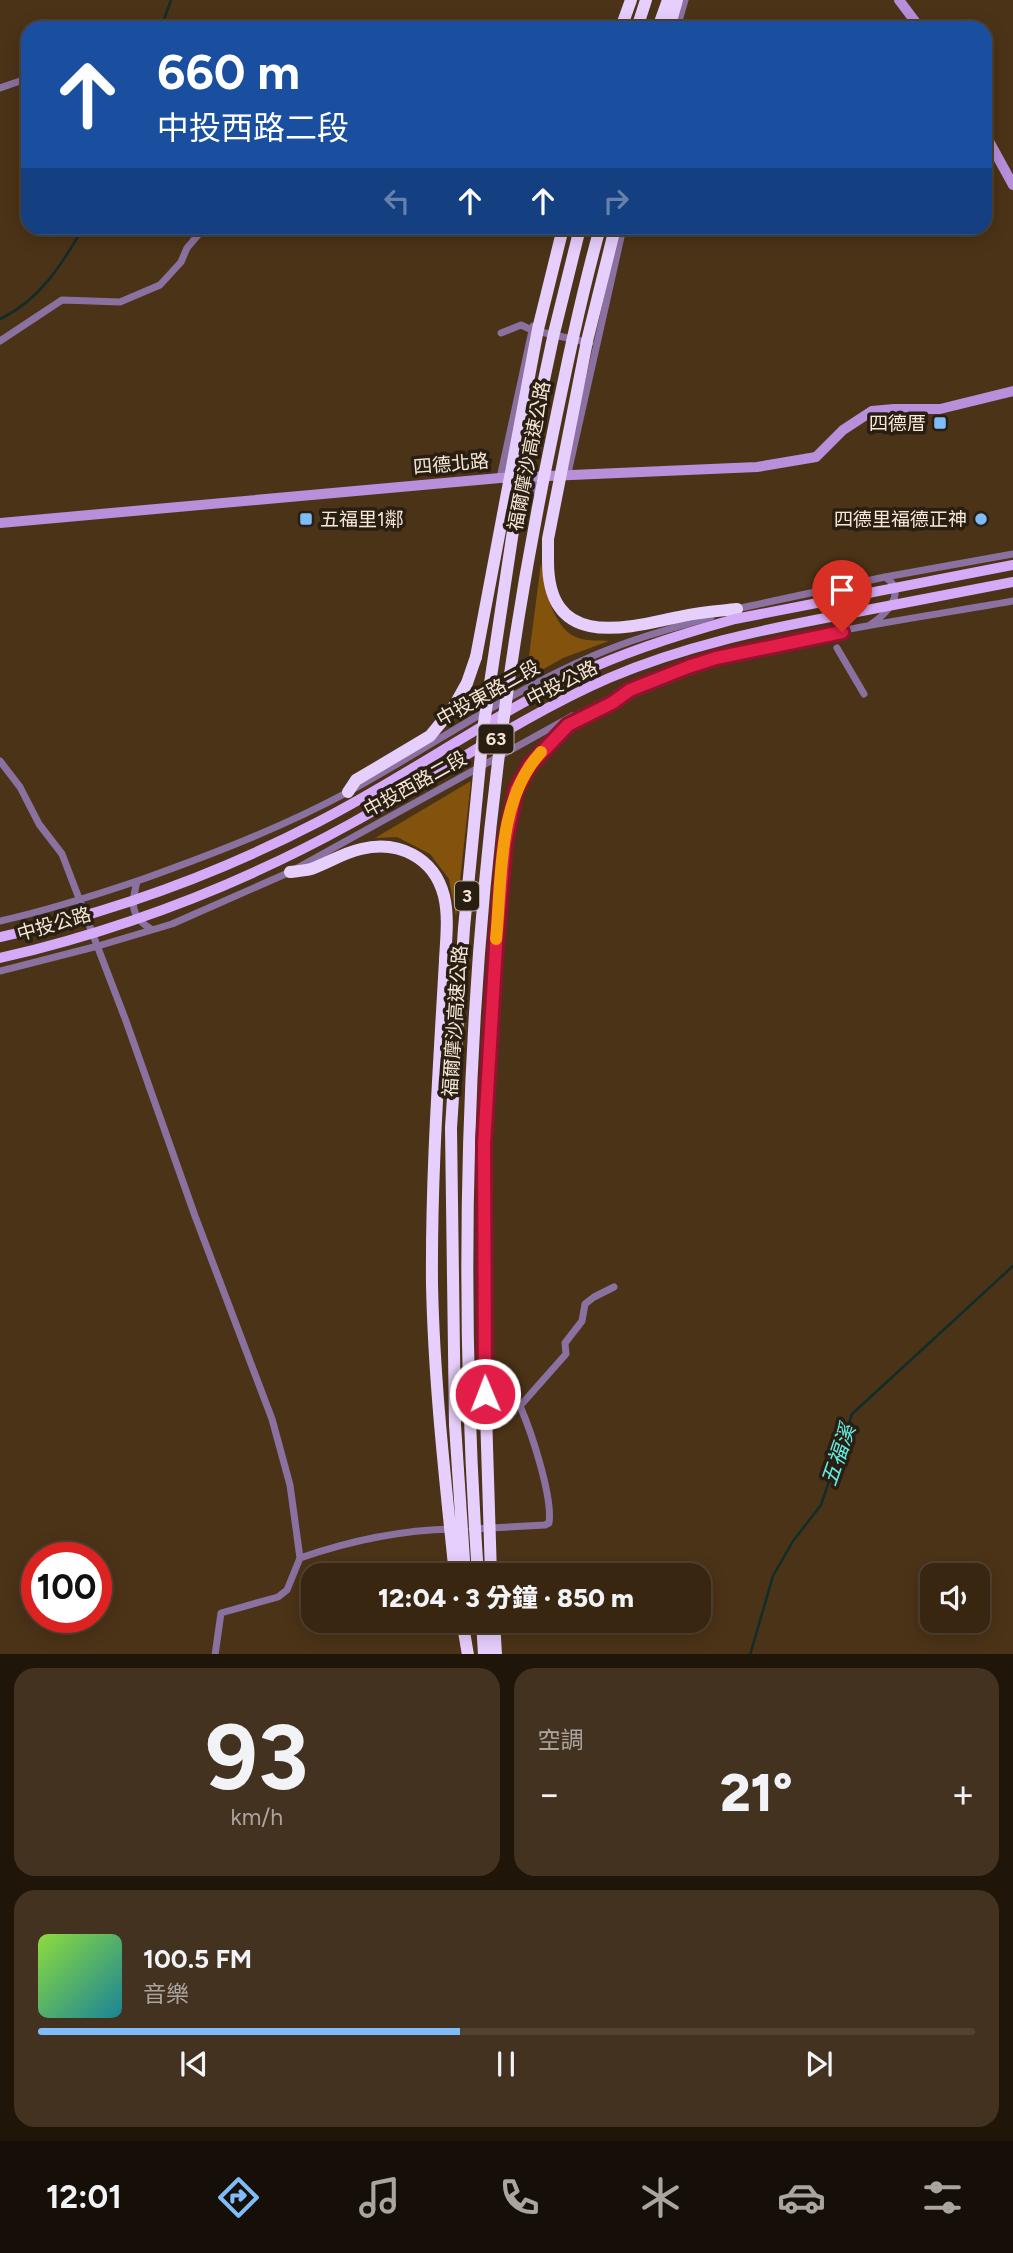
<!DOCTYPE html>
<html lang="zh-TW">
<head>
<meta charset="utf-8">
<style>
  :root { --surface:#382611; --page:#43321f; --text:#f1f3f6; --muted:#aba59f; --line:#524331; --accent:#7ebdf9 }
  body { margin:0; font-family:Figtree,"Noto Sans TC",sans-serif; background:var(--page); color:var(--text); height:100vh; display:flex; flex-direction:column; font-size:26px; white-space:nowrap }
  * { box-sizing:border-box; margin:0 }
  p { font-size:23px; color:var(--muted) }
  .icon { flex:none; width:38px; height:38px; fill:none; stroke:currentColor; stroke-width:2; stroke-linecap:round; stroke-linejoin:round }
  .map { position:relative; height:1654px; overflow:hidden }
  .drawer { display:flex; flex-direction:column; gap:14px; padding:14px; background:#1f1509; flex:1 }
  .drawer>* { flex:none }
  .hud { position:absolute; left:21px; top:21px; width:971px; height:214px; border-radius:21px; box-shadow:0 4px 18px #0003,0 0 0 2px var(--line); background:#1a4fa0; color:#fff; overflow:hidden }
  .controls { position:absolute; left:920px; top:1563px; display:grid; gap:14px }
  .controls a { display:grid; place-items:center; width:70px; height:70px; border-radius:14px; background:var(--surface); box-shadow:0 4px 18px #0003,0 0 0 2px var(--line); font-size:35px }
  .speed { position:absolute; left:21px; top:1542px; display:flex; gap:14px; font-size:35px; font-weight:700; text-align:center }
  .speed>* { display:grid; place-content:center; width:91px; height:91px; border-radius:50%; background:var(--surface); box-shadow:0 4px 18px #0003,0 0 0 2px var(--line); line-height:1 }
  .speed .limit { border:10px solid #d22; background:#fff; color:#111 }
  .pin { position:absolute; display:grid; place-items:center; width:60px; height:60px; color:#fff; margin:-72px -30px; border-radius:50% 50% 50% 0; rotate:-45deg; box-shadow:0 0 7px #0007 }
  .pin .icon { rotate:45deg }
  .me { position:absolute; width:77px; margin:-38px; rotate:359deg; stroke-linejoin:round; filter:drop-shadow(0 0 5px #0008) }
  .turn { display:flex; align-items:center; gap:24px; height:147px; padding:0 21px; font-size:32px }
  .turn .icon { width:91px; height:91px; stroke-width:2.5 }
  .turn b { display:block; font-size:49px; line-height:60px }
  .lanes { display:flex; align-items:center; height:66px; padding:0 21px; background:#0003; justify-content:center; gap:35px; direction:ltr }
  .lanes .off { opacity:.35 }
  .big { font-size:52px; font-weight:800; line-height:1.1 }
  .drawer .card { flex:1; display:flex; flex-direction:column; justify-content:center; gap:10px; min-width:0; padding:0 24px; border-radius:21px; background:var(--page) }
  .drawer .dial { align-items:center; gap:0 }
  .dial b { font-size:91px; line-height:1 }
  .song { display:flex; align-items:center; gap:21px }
  .cover { width:84px; height:84px; border-radius:10px; background:linear-gradient(135deg,hsl(90 70% 55%),hsl(190 70% 35%)) }
  .played { height:7px; border-radius:4px; background:linear-gradient(90deg,var(--accent) 45%,var(--line) 45%) }
  .keys { display:flex; justify-content:space-around; direction:ltr }
  .heat { display:flex; justify-content:space-between; align-items:center; font-size:38px; direction:ltr }
  .drawer .tiles { flex:1; display:grid; gap:14px; grid-template-columns:1fr 1fr }
  .card:last-child { grid-column:span 2 }
  .trip { position:absolute; left:301px; top:1563px; width:410px; height:70px; border-radius:21px; background:var(--surface); box-shadow:0 4px 18px #0003,0 0 0 2px var(--line); font-weight:800; line-height:70px; text-align:center }
  .dock { display:flex; height:112px; justify-content:space-around; align-items:center; background:#160f07; color:var(--muted) }
  .dock .icon { width:49px; height:49px }
  .dock .active { color:var(--accent) }
  .dock b { font-size:32px; color:var(--text) }
  .map>svg:first-child { display:block }
</style>
</head>
<body>
<div class="map">
<svg width="1013" height="1655" viewBox="0 0 1013 1655">
  <rect width="100%" height="100%" fill="#4b3317"/>
  <path fill="#83520c" d="M541 563C545 588 552 631 581 639 589 641 600 640 609 641L563 658 526 679Z
    M471 781 456 916 449 879 430 854 397 837 375 838Z"/>
  <g fill="none" stroke-linecap="round" stroke-linejoin="round">
    <path stroke="#112d2a" stroke-width="2.5" d="M161 28 171 0
      M0 319C40 300 62 264 83 228
      M750 1655 773 1576 793 1541 821 1505 852 1414 1013 1266"/>
    <path stroke="#8a71a0" stroke-width="7" d="M677 28 685 0
      M0 88 23 80 28 89
      M501 333 521 325 532 330 590 343
      M0 341 62 300 120 302 160 285 181 262 187 248 204 228
      M568 473 623 228
      M500 478 533 326
      M534 491 536 475
      M736 609 885 577 1013 554
      M870 625C885 615 909 592 885 577
      M837 648 864 694
      M627 691C749 639 884 624 1013 601
      M0 761 20 787 39 824 62 854 126 1021 195 1216 272 1419 290 1485 300 1558 287 1590 278 1597 221 1613 215 1655
      M137 881C132 903 129 916 151 929
      M0 921C49 910 96 895 143 879 213 854 283 827 348 792 431 747 508 692 595 655 632 639 672 628 711 617
      M0 971 98 946 172 924 290 872 572 716
      M472 1529 545 1525 549 1523C553 1497 531 1431 520 1406L566 1354 565 1343 582 1321 585 1304 594 1297 614 1287
      M300 1558C349 1541 401 1530 453 1529"/>
    <path stroke="#b78fda" stroke-width="10" d="M899 0 920 28
      M985 134 1013 185
      M0 523 500 478 757 467 816 457 843 430 872 411 894 409H940L1013 391"/>
    <path stroke="#e7cffd" stroke-width="12" d="M621 28 631 0
      M637 28 646 0
      M658 28 668 0
      M669 28 677 0
      M548 561C548 650 624 629 683 616 701 612 719 611 737 609
      M530 765 568 725 612 703 630 690
      M348 792 356 780 430 736 453 708 467 683 476 657
      M290 872C296 871 304 871 311 869 328 863 343 853 361 849 398 840 434 857 444 896 449 917 446 939 445 960
      M462 1620 468 1655
      M482 1620 484 1655
      M494 1620 496 1655"/>
    <path stroke="#d5abf9" stroke-width="10" d="M0 937C110 913 218 874 318 822 406 777 487 718 576 675 626 651 681 634 735 619L1013 565
      M0 958C122 930 242 884 352 823 437 776 519 717 609 678 684 646 761 630 841 615 898 604 956 593 1013 582"/>
    <path stroke="#e7cffd" stroke-width="12" d="M548 561V539L587 341 615 228
      M476 657 538 329 563 228
      M445 960C439 1068 431 1176 432 1284 434 1381 445 1478 455 1575
      M465 1575 455 1425 451 1128 464 928 484 723 516 511 554 333 580 228
      M478 1575C452 1198 473 818 550 447 565 374 580 300 600 228
      M491 1575 484 1349V1144L496 945 505 843 516 791 530 765"/>
  </g>
  <g fill="none" stroke-linecap="round" stroke-linejoin="round">
    <g stroke="#92132f" stroke-width="18">
      <path id="route" d="M485 1394 484 1144 496 945 505 843 516 790 530 765 568 725 612 703 630 690 688 667 716 658 842 632"/>
    </g>
    <use href="#route" stroke="#e11d48" stroke-width="12"/>
    <path stroke="#f59e0b" stroke-width="12" d="M496 939C502 877 497 800 541 752"/>
  </g>
  <g fill="#7ebdf9" stroke="#291e12" stroke-width="2.5">
    <rect x="933" y="416" width="14" height="14" rx="3.5"/>
    <rect x="299" y="512" width="14" height="14" rx="3.5"/>
    <circle cx="981" cy="519" r="7"/>
  </g>
  <g text-anchor="middle" dominant-baseline="central" stroke-width="7" stroke-linejoin="round" paint-order="stroke">
    <g fill="#291e12" stroke="#b8aa9b" stroke-width="2">
      <rect x="478.5" y="724.5" width="35" height="29" rx="5"/>
      <rect x="455" y="881.5" width="24" height="29" rx="5"/>
    </g>
    <g font-size="18" font-weight="bold" fill="#f6e6d6">
      <text x="496" y="739">63</text>
      <text x="467" y="896">3</text>
    </g>
    <g font-size="19" fill="#f6e6d6" stroke="#291e12" text-anchor="end">
      <text x="926" y="423">四德厝</text>
      <text x="320" y="519" text-anchor="start">五福里1鄰</text>
      <text x="967" y="519">四德里福德正神</text>
    </g>
    <g font-size="19" fill="#f6e6d6" stroke="#291e12">
      <text transform="translate(529 456) rotate(-79)">福爾摩沙高速公路</text>
      <text transform="translate(451 464) rotate(-5)">四德北路</text>
      <text transform="translate(562 683) rotate(-27)">中投公路</text>
      <text transform="translate(488 693) rotate(-29)">中投東路二段</text>
      <text transform="translate(415 784) rotate(-29)">中投西路二段</text>
      <text transform="translate(54 924) rotate(-16)">中投公路</text>
      <text transform="translate(455 1021) rotate(-86)">福爾摩沙高速公路</text>
    </g>
    <g font-size="21" font-style="italic" fill="#64ece2" stroke="#291e12">
      <text transform="translate(838 1455) rotate(-71)">五福溪</text>
    </g>
  </g>
</svg>
<div class="controls">
<a><svg class="icon" aria-label="sound" viewBox="0 0 24 24"><path d="M4 9h4l5-4v14l-5-4H4zM17 9q2 3 0 6"/></svg></a>
</div>
<div class="speed"><div class="limit">100</div></div>
<div class="pin" style="left:842px;top:632px;background:#d93025"><svg class="icon" aria-label="arrive" viewBox="0 0 24 24"><path d="M6 21V4h12l-3 4 3 4H6"/></svg></div>
<svg class="me" style="left:485px;top:1394px" viewBox="-20 -20 40 40"><circle r="17" fill="#e11d48" stroke="#fff" stroke-width="3"/><path d="M0-11L8 9 0 5-8 9z" fill="#fff"/></svg>
<div class="trip">12:04 · 3 分鐘 · 850 m</div>
<div class="hud">
<div class="turn"><svg class="icon" aria-label="ahead" viewBox="0 0 24 24"><path d="M12 20V5M6 11l6-6 6 6"/></svg><div><b>660 m</b>中投西路二段</div></div>
<div class="lanes"><svg class="icon off" aria-label="left" viewBox="0 0 24 24"><path d="M17 20v-9H6M10 6l-5 5 5 5"/></svg><svg class="icon" aria-label="ahead" viewBox="0 0 24 24"><path d="M12 20V5M6 11l6-6 6 6"/></svg><svg class="icon" aria-label="ahead" viewBox="0 0 24 24"><path d="M12 20V5M6 11l6-6 6 6"/></svg><svg class="icon off" aria-label="right" viewBox="0 0 24 24"><path d="M7 20v-9h11M14 6l5 5-5 5"/></svg></div>
</div>
</div>
<section class="drawer">
<div class="tiles">
<div class="card dial"><b>93</b><p>km/h</p></div>
<div class="card"><p>空調</p>
<div class="heat"><a>−</a><b class="big">21°</b><a>+</a></div>
</div>
<div class="card">
<div class="song"><i class="cover"></i><div><b>100.5 FM</b><p>音樂</p></div></div>
<div class="played"></div>
<div class="keys"><svg class="icon" aria-label="previous" viewBox="0 0 24 24"><path d="M18 5L8 12l10 7zM5 5v14"/></svg><svg class="icon" aria-label="pause" viewBox="0 0 24 24"><path d="M8 5v14M16 5v14"/></svg><svg class="icon" aria-label="next" viewBox="0 0 24 24"><path d="M6 5l10 7-10 7zM19 5v14"/></svg></div>
</div>
</div>
</section>
<nav class="dock">
<b>12:01</b>
<svg class="icon active" aria-label="directions" viewBox="0 0 24 24"><path d="M12 3l9 9-9 9-9-9zM9 14v-3h6M13 9l2 2-2 2"/></svg>
<svg class="icon" aria-label="music" viewBox="0 0 24 24"><path d="M9 18V5l10-2v13"/><circle cx="6" cy="18" r="3"/><circle cx="16" cy="16" r="3"/></svg>
<svg class="icon" aria-label="phone" viewBox="0 0 24 24"><path d="M5 4h4l2 5-3 2q2 4 5 5l2-3 5 2v4C11 20 4 13 5 4z"/></svg>
<svg class="icon" aria-label="climate" viewBox="0 0 24 24"><path d="M12 3v18M4 7l16 10M4 17L20 7"/></svg>
<svg class="icon" aria-label="car" viewBox="0 0 24 24"><path d="M5 17H2v-5l4-1 3-4h7l3 4 3 1v5h-3M9 17h6M6 11h13"/><circle cx="7" cy="17" r="2"/><circle cx="17" cy="17" r="2"/></svg>
<svg class="icon" aria-label="filters" viewBox="0 0 24 24"><path d="M4 7h16M4 17h16"/><circle cx="9" cy="7" r="2"/><circle cx="15" cy="17" r="2"/></svg>
</nav>
</body>
</html>
